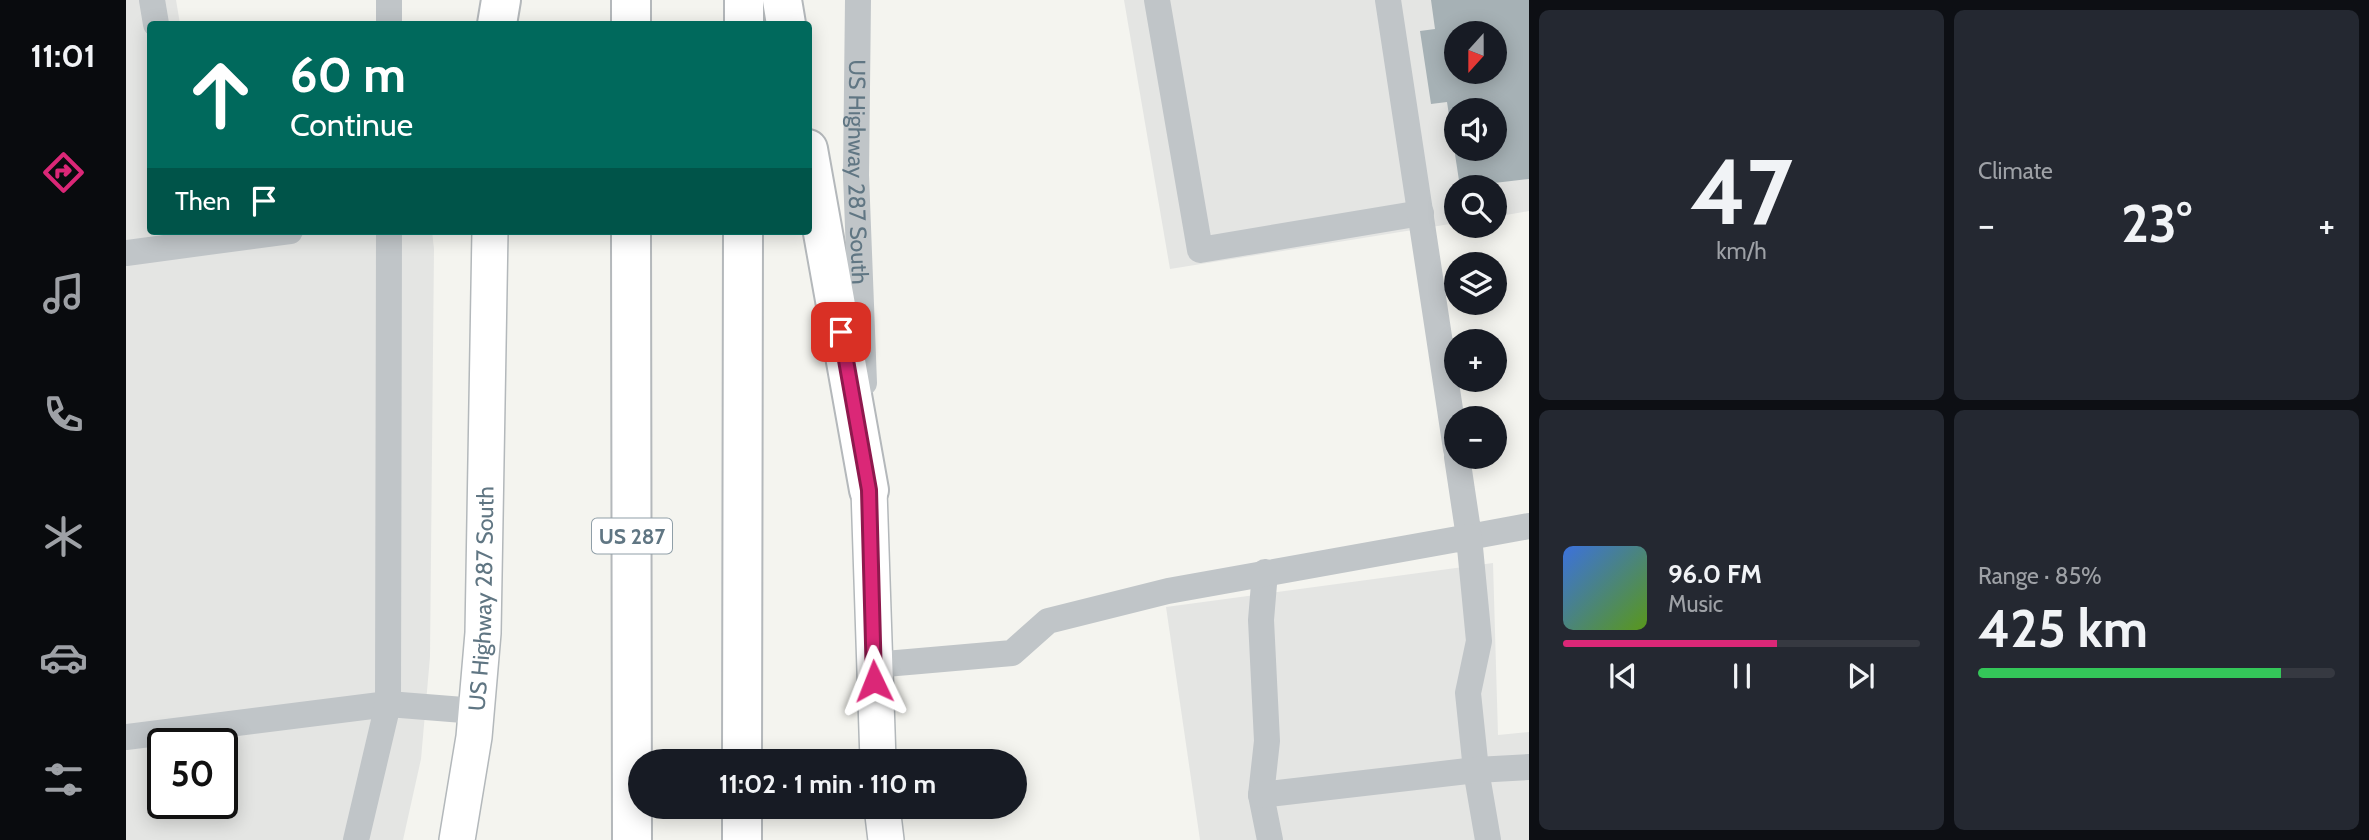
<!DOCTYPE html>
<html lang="en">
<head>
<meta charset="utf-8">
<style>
  :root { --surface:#171b24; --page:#242831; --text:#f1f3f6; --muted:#9ea1a6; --line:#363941; --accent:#db2777 }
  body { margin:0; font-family:Cabin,sans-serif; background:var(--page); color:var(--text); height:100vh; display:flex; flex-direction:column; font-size:26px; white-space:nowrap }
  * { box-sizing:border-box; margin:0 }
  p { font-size:23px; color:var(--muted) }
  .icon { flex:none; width:38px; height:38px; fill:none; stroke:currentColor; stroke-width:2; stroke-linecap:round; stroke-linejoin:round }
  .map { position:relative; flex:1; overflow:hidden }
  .details { display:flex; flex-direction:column; gap:10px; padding:10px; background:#0d0f14; width:840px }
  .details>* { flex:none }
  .guide { position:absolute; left:21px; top:21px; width:665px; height:214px; border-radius:7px; box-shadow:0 4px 18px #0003; background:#00695c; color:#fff; overflow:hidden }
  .needle { width:46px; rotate:201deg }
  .tools { position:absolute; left:1318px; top:21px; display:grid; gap:14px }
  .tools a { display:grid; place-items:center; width:63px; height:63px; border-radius:50%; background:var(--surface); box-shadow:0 4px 18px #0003; font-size:35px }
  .speed { position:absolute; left:21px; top:728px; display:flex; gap:14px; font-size:35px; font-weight:700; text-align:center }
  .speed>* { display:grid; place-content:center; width:91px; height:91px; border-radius:50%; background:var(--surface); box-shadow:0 4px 18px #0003; line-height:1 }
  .speed .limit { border:4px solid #111; border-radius:10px; background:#fff; color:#111 }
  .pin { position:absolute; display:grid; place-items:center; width:60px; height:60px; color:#fff; margin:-30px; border-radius:14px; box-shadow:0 4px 10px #0006 }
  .me { position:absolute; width:77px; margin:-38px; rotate:358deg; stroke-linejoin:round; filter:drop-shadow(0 0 5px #0008) }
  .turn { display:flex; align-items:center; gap:24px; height:147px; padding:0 28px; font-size:32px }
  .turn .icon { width:91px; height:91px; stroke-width:2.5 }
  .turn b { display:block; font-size:49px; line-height:60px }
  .then { display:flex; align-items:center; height:66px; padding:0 28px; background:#0003; gap:14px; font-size:26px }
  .big { font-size:52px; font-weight:800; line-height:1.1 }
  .details .tile { flex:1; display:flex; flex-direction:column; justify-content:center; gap:10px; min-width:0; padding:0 24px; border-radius:10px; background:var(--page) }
  .details .dial { align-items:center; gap:0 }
  .dial b { font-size:91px; line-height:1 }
  .song { display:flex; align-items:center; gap:21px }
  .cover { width:84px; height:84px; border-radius:10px; background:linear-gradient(135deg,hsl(220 70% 55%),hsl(90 70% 35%)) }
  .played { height:7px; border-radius:4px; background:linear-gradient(90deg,var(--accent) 60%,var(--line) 60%) }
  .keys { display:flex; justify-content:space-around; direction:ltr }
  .heat { display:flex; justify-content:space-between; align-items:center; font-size:38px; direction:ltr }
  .charge { height:10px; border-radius:5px; background:linear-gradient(90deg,#34c759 85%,var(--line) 0) }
  .details .tiles { flex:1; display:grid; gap:10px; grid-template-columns:repeat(2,1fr) }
  .trip { position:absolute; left:502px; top:749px; width:399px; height:70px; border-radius:35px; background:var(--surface); box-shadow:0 4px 18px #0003; font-weight:800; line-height:70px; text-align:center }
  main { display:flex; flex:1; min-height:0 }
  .tabs { display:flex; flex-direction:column; width:126px; justify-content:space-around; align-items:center; background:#090b0e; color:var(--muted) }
  .tabs .icon { width:49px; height:49px }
  .tabs .selected { color:var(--accent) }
  .tabs b { font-size:32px; color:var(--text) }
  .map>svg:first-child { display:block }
</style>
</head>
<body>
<main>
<nav class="tabs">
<b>11:01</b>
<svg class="icon selected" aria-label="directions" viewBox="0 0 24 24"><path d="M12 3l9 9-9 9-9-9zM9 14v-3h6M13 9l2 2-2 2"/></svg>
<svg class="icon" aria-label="music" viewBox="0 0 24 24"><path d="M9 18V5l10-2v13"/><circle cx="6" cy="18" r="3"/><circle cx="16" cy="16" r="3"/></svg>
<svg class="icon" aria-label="phone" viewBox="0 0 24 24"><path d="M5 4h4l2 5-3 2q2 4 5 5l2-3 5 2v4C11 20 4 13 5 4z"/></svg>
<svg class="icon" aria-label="climate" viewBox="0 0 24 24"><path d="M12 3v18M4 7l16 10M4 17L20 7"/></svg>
<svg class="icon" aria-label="car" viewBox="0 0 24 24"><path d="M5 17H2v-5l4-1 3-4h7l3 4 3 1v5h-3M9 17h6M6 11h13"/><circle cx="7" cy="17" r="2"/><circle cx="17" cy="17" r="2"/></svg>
<svg class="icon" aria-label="filters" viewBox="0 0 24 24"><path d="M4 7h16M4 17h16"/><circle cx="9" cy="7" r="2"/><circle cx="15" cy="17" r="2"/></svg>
</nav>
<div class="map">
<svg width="1403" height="840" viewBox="0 0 1403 840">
  <rect width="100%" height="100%" fill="#f4f4ef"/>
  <path fill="#e4e5e3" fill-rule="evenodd" d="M0 0H50L54 24H24V231H306L308 249 304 657 295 759 277 840H0ZM37 744H96V803H37Z
    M998 0H1403V211L1369 217 1368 187H1330V223L1044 269ZM1330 33H1368V72H1330ZM1330 110H1368V149H1330Z
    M1367 563 1372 735 1403 732V840H1074L1040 607Z"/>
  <path fill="#a6b1b5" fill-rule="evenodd" d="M1305 0H1403V179L1334 187 1321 102 1305 104 1294 31 1309 29ZM1330 33H1368V72H1330ZM1330 110H1368V149H1330Z"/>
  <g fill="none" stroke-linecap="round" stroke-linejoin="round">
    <g stroke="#b3b8bb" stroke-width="38">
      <g id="major">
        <path d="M743 490 752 761"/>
        <path d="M756 807 760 840"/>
        <path id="s2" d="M331 840 348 737 357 633 364 231"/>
      </g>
    </g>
    <g stroke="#b4b8bb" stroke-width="42">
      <path id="highway" d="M505 0V24
        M656 0 660 24
        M371 24 375 0
        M618 24V0
        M682 149 743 490
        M505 231 506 840
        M616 761 617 231
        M616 840V807"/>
    </g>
    <g stroke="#c0c5c8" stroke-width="26">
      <path d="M26 0 30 24"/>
      <path d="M263 0V24"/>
      <path id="s1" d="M732 0 730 175 738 383"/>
      <path d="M1031 0 1074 250 1295 213"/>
      <path d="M1262 0 1330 449"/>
      <path d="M0 253 164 231"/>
      <path d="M1331 457 1343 537 1403 526"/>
      <path d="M1139 572 1135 620 1141 741 1135 795 1144 840"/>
      <path d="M748 665 886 653 922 621 1042 591 1343 537 1353 641 1342 693 1350 770 1362 840"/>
      <path d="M0 737 262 704 350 711"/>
      <path d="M1135 795 1350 770 1403 767"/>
      <path d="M230 840 262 704 263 231"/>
    </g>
    <use href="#major" stroke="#fff" stroke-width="35"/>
    <use href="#highway" stroke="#fff" stroke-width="38"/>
  </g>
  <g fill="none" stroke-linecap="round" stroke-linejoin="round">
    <g stroke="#8e194d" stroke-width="18">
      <path id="route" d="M715 332 743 490 748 681"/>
    </g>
    <use href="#route" stroke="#db2777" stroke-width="12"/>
  </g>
  <g text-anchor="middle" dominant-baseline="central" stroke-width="7" stroke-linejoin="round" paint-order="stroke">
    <rect fill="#fff" stroke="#909fa8" stroke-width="2" x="466" y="518.5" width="80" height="35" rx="5"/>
    <g font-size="21" font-weight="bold" fill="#607683">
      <text x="506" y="536">US 287</text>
    </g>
    <g font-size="23" fill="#607683" stroke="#fff">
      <text stroke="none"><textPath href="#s1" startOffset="172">US Highway 287 South</textPath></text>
      <text stroke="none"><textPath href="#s2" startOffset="243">US Highway 287 South</textPath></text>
    </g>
  </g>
</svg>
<div class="tools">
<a><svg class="needle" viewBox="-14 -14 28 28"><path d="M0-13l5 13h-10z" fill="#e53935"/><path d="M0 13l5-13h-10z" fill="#9ea1a6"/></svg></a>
<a><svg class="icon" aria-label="sound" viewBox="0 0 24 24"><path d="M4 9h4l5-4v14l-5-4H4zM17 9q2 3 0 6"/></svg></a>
<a><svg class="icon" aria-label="search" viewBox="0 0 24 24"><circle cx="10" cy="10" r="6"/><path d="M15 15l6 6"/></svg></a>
<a><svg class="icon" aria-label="layers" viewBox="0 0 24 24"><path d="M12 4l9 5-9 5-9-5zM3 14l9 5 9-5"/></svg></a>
<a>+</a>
<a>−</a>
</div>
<div class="speed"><div class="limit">50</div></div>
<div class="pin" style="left:715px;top:332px;background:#d93025"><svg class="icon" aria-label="arrive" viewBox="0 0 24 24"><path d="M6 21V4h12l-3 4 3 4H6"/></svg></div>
<svg class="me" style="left:748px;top:681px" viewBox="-20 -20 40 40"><path d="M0-17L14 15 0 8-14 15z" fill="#db2777" stroke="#fff" stroke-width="4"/></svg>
<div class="trip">11:02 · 1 min · 110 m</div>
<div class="guide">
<div class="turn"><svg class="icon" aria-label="ahead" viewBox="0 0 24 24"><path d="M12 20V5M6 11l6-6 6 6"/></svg><div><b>60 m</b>Continue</div></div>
<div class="then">Then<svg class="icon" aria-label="arrive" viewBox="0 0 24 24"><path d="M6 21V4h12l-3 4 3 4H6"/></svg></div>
</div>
</div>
<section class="details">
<div class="tiles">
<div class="tile dial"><b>47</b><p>km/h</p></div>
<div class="tile"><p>Climate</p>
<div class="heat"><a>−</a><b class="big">23°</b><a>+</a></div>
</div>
<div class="tile">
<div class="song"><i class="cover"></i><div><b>96.0 FM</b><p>Music</p></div></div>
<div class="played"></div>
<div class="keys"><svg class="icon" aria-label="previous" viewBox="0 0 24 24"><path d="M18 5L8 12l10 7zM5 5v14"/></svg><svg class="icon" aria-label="pause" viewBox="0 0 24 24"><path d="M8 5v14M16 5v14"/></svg><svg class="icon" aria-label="next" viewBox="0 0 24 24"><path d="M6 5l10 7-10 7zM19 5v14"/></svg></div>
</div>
<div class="tile"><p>Range · 85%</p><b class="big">425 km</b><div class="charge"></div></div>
</div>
</section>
</main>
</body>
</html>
